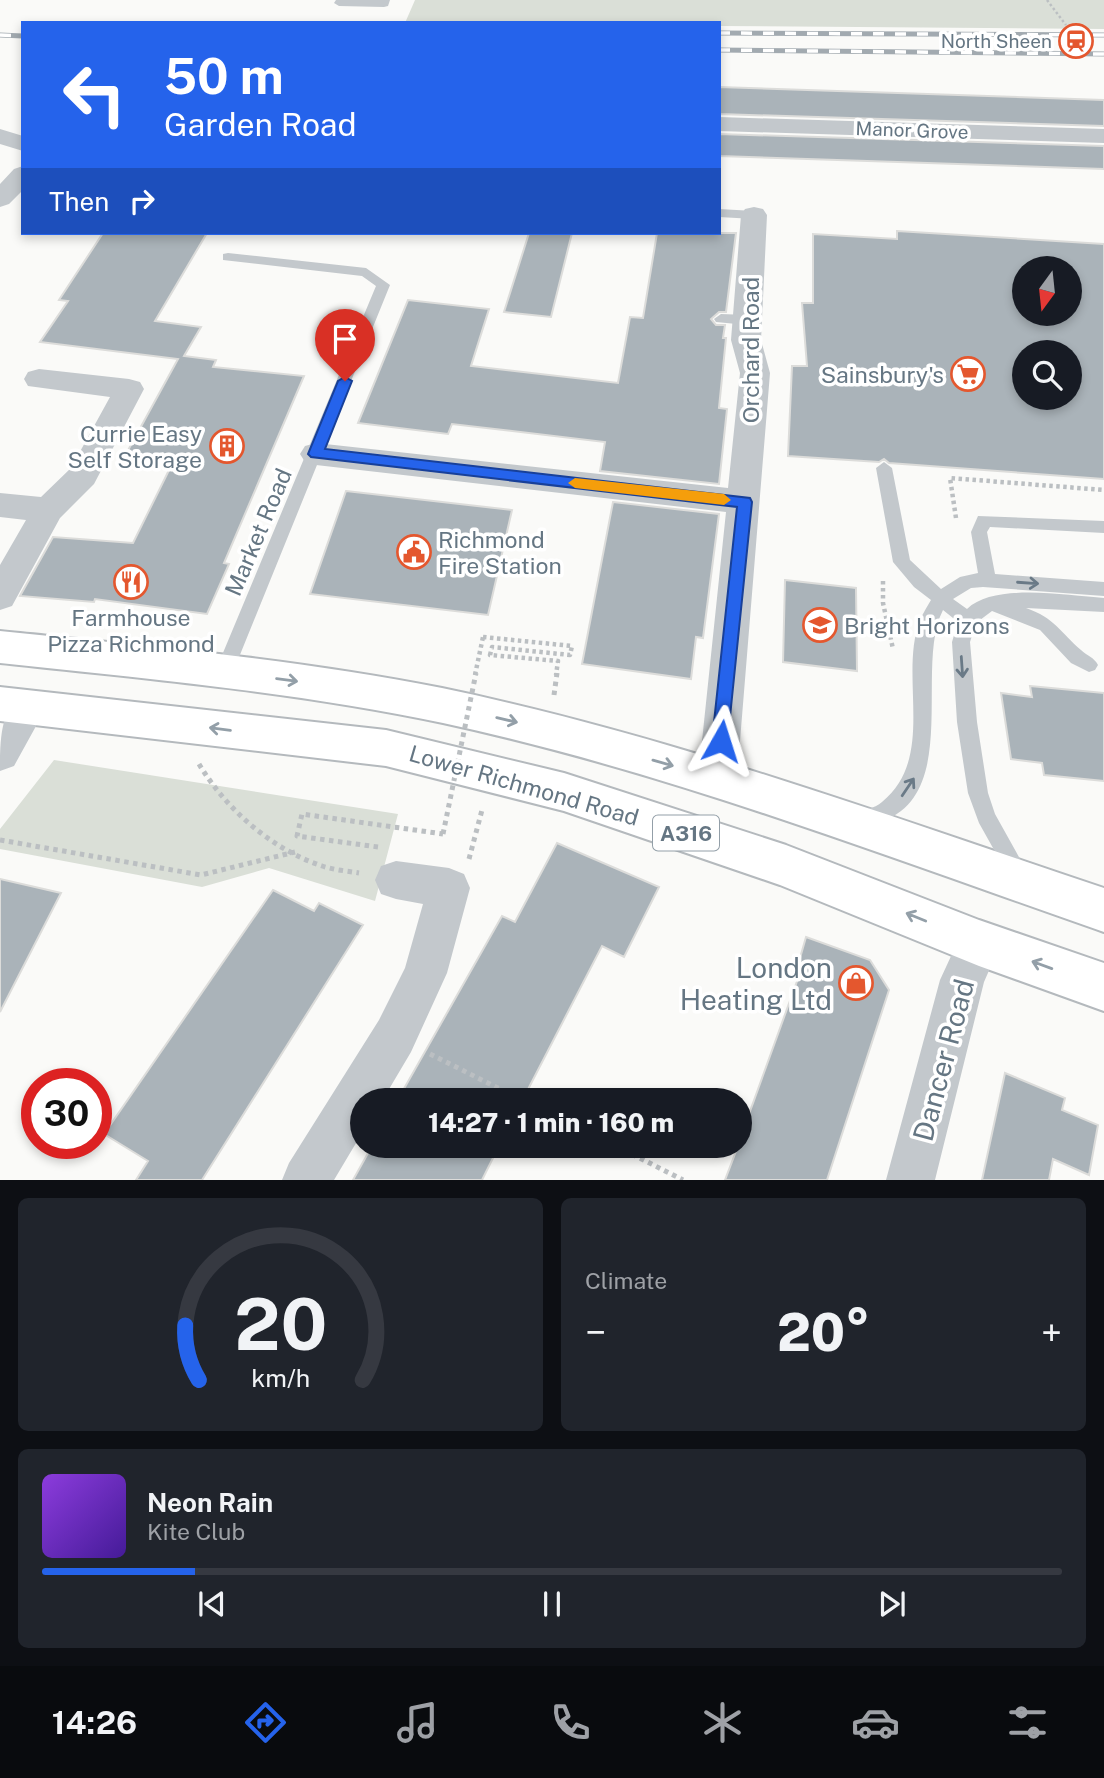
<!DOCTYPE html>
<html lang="en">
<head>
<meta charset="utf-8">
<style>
  :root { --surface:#171b24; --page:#20242c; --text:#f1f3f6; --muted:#9ea1a6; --line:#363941; --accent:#2563eb }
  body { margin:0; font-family:"Public Sans",sans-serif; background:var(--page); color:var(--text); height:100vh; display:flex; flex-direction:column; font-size:26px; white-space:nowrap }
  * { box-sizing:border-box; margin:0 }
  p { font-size:23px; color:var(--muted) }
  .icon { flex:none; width:38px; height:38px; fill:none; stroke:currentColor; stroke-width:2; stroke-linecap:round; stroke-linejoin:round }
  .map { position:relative; height:1180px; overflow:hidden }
  .panel { display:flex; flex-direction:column; gap:18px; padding:18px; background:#0d0f14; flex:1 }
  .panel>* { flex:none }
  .banner { position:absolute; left:21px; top:21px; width:700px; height:214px; border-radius:0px; box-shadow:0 4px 10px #0003; background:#2563eb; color:#fff; overflow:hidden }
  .needle { width:46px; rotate:195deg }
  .tools { position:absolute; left:1012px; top:256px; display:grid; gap:14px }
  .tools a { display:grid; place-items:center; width:70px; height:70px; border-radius:50%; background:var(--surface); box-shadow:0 4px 10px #0003; font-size:35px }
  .speed { position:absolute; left:21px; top:1068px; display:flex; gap:14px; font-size:35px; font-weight:700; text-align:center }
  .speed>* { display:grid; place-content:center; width:91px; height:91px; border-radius:50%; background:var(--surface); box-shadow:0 4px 10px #0003; line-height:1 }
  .speed .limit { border:10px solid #d22; background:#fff; color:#111 }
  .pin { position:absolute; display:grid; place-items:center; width:60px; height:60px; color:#fff; margin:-72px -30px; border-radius:50% 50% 50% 0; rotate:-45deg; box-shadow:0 0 7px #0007 }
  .pin .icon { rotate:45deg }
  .me { position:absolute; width:77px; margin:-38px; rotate:6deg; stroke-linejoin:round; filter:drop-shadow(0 0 5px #0008) }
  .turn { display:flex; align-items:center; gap:24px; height:147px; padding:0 28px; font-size:32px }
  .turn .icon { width:91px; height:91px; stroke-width:2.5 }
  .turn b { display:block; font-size:49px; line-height:60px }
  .then { display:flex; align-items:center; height:66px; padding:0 28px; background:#0003; gap:14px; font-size:26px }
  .big { font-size:52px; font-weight:800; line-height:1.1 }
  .panel .widget { flex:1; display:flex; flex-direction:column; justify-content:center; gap:10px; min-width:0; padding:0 24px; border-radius:10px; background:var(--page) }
  .panel .dial { align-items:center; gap:0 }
  .dial svg { height:182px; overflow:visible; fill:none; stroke:var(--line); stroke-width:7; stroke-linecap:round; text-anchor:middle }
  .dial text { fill:var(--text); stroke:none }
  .song { display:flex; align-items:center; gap:21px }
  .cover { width:84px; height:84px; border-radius:10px; background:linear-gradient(135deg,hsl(270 70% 55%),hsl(260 70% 35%)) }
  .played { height:7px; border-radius:4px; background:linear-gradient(90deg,var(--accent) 15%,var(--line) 15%) }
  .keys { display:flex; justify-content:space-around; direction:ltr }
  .heat { display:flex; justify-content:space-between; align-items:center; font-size:38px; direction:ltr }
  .panel .tiles { flex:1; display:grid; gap:18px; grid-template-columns:1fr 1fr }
  .widget:last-child { grid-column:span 2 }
  .trip { position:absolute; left:350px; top:1088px; width:402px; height:70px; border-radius:35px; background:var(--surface); box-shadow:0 4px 10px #0003; font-weight:800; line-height:70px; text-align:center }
  .tab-bar { display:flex; height:112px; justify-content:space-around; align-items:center; background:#090b0e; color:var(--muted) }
  .tab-bar .icon { width:49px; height:49px }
  .tab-bar .on { color:var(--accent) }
  .tab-bar b { font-size:32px; color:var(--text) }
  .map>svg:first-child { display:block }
</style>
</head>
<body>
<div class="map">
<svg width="1104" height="1180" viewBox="0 0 1104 1180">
  <rect width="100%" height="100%" fill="#fafaf8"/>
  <path fill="#dadfd7" d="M415 0H1104V29L719 26V23H405Z
    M54 760 398 814 375 901 269 868 202 887 0 849V829Z"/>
  <path fill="#aab3b9" stroke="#dcdcda" stroke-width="2" fill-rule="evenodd" d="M719 87 1104 100V126L719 114Z
    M719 134 1104 146V169L719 156Z
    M897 231 1104 244V479L889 463 884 459 879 462 788 456 792 366H807L802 303H813V234L897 239ZM1024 268H1069V313H1024ZM1024 352H1069V397H1024Z
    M103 233H207L155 321 201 327 184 356 216 360 213 367 304 376 224 563 229 564 207 614 95 599 94 602 20 596 53 537 133 543 174 460 126 454 178 359 40 342 68 301 59 300Z
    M529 233H572L551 317 504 312Z
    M657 233H736L726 312H719L711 319 716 325H725L723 338H726L719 408 727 409 719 484 600 471 605 442 452 424 448 434 358 423 408 300 489 309 471 366 618 383 630 317 643 318Z
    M346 491 512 510 488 615 310 594Z
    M613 502 719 514 703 638 696 637 691 679 582 664Z
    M785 580 856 588 857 671 783 662Z
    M1030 686 1104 693V781L1044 775 1042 763 1011 759 1001 693 1032 697Z
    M557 843 659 887 624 957 602 946 522 1101H397L502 916 515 922Z
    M0 879 61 893 0 1012Z
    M273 890 314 911 319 903 363 925 202 1180H136L148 1161 104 1134Z
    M806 937 870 960 889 990 827 1180H725L738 1146H740V1139L800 973 796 972Z
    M1005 1073 1065 1098 1062 1110 1098 1125 1089 1175 1053 1159 1049 1180H982Z
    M372 1146H499L482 1180H353Z"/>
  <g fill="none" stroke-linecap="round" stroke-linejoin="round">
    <g stroke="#b4b9bd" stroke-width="4">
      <path id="highway" d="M0 631C148 646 296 659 442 688 668 735 886 815 1104 888V932C886 856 669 772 443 723 297 692 148 679 0 663Z
        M0 687 386 730 564 773 786 845 979 920 1104 963V1011L979 966 780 885 564 811 386 766 0 721Z"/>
    </g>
    <path stroke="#bbbfc2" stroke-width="2.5" stroke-dasharray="2.5 2.5" stroke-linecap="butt" d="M1047 0 1066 25"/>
    <path stroke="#bbbfc2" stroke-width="4.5" stroke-dasharray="3.5 3.5" stroke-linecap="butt" d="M956 518 950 478 1104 490
      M883 581V603L893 649
      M483 637 572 646 570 655 492 647 490 655 558 661 556 675"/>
    <path stroke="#bbbfc2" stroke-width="5" stroke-dasharray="4.5 4.5" stroke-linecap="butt" d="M554 695 557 673
      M199 764C226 809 271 849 322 866 334 870 347 871 359 873
      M0 840 201 875 295 852
      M378 847 297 836 302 814 443 834
      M469 859 482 810
      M430 1054 524 1101
      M616 1146 683 1180"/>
    <path fill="#c3c8cc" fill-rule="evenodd" d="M336 0H390L388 6 384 7 339 6 334 3Z
      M719 209 754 211 761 215 754 219 719 217Z
      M228 253 366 268 390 285 233 672 231 677 224 680 217 677 215 672 376 286 362 276 223 260V254Z
      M721 314 747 315 754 320 747 325 716 322 714 319Z
      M884 462 892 468 910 560 941 589 960 577 978 573 971 532 978 516 1104 521V533L990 527 987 532 995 574 1104 582V596L983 587 971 588 953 599 967 609C995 582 1067 596 1104 598V612L1026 608C1055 618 1060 632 1081 650 1087 656 1094 657 1098 665L1095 670 1089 672 1071 663 1040 630 992 611 976 623 970 642 977 722 988 793 995 814 1029 875 1026 882 1019 885 1012 882 979 823 968 793 957 722 952 642 958 622 943 610C914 666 961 792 883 821 872 825 862 830 852 826L849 820 852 814C861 810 875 809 882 802 937 757 898 677 920 620 923 613 927 607 931 600L914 587 893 562 876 468Z"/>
    <path fill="#c3c8cc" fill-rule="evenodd" d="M719 117 1104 129V143L719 131Z
      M0 129 23 136V151L0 144Z
      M23 166V190L9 204 0 207V184L14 169Z
      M754 207 763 209 767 215 761 340 770 373 740 741 733 777 727 789 713 794 699 789 693 777 702 741 726 512 316 465 305 462 300 454 305 446 316 443 728 488 740 373 731 340 741 215 745 209Z
      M39 369 129 379 140 382 144 389 94 484 60 518 12 606 0 610V565L26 520 0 517V493L41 497 71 468 110 397 28 386 24 379 28 372Z
      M27 692 40 697 46 708 14 766 0 771C0 741 0 704 27 692Z
      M396 861 449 868 464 874 470 888 447 973 411 1052 382 1101H362V1133L334 1180H282L289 1163 379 1020 405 968 423 904 396 899 381 894 375 880 381 866Z
      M979 922 994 928 1001 943 984 982 935 1180H886L940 980 964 928Z"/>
    <use href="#highway" fill="#fff" fill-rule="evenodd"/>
    <g stroke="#a2aab0" stroke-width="5">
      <path id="rail" d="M719 33 1104 35
        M0 35 23 36
        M719 50 1104 54"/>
    </g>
    <use href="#rail" stroke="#fff" stroke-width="3.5" stroke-dasharray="11" stroke-linecap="butt"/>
    <path stroke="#bbbfc2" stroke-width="4.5" stroke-dasharray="3.5 3.5" stroke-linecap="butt" d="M475 675 483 637"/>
    <path stroke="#bbbfc2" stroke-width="5" stroke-dasharray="4.5 4.5" stroke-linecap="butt" d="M443 834 476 673"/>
  </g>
  <defs><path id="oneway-shaft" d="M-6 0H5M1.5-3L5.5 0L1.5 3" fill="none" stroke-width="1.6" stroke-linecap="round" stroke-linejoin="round" transform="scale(1.75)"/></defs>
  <g stroke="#6a7a87">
    <use href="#oneway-shaft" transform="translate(1028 583) rotate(4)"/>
    <use href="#oneway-shaft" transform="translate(962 667) rotate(86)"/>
    <use href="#oneway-shaft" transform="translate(908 787) rotate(-56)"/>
  </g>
  <g stroke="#939fa8">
    <use href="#oneway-shaft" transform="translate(287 680) rotate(7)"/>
    <use href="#oneway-shaft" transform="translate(507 720) rotate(13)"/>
    <use href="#oneway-shaft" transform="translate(220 729) rotate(-173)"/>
    <use href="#oneway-shaft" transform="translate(663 763) rotate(16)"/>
    <use href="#oneway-shaft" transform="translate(916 917) rotate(-158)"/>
    <use href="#oneway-shaft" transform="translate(1042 965) rotate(-160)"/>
  </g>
  <path fill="#2563eb" stroke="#184099" stroke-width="2" d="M345 377 352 381 325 449 750 498 752 502 727 746 721 748 715 746 712 741 737 507 311 457 308 454 338 381Z"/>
  <path fill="#f59e0b" d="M575 478 724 494 731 500 724 505 575 488 568 483Z"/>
  <defs>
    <g id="station-ring" transform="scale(1.75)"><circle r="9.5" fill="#fff" stroke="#e4572e" stroke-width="1.5"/><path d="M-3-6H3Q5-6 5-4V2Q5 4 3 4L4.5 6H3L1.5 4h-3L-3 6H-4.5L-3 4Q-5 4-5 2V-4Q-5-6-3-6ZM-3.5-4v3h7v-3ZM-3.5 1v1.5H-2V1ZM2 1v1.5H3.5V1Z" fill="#e4572e"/></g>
    <g id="supermarket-ring" transform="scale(1.75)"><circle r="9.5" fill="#fff" stroke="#e4572e" stroke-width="1.5"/><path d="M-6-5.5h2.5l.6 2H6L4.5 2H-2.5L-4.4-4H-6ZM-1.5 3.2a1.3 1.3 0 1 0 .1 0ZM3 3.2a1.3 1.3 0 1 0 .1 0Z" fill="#e4572e"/></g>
    <g id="building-ring" transform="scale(1.75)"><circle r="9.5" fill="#fff" stroke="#e4572e" stroke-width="1.5"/><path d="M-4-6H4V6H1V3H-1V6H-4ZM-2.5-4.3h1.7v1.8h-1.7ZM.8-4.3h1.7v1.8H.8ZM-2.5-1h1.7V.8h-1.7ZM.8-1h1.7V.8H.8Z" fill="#e4572e"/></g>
    <g id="civic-ring" transform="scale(1.75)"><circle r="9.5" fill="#fff" stroke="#e4572e" stroke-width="1.5"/><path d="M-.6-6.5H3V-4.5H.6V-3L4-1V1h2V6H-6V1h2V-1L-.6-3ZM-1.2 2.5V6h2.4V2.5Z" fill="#e4572e"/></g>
    <g id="restaurant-ring" transform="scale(1.75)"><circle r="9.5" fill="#fff" stroke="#e4572e" stroke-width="1.5"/><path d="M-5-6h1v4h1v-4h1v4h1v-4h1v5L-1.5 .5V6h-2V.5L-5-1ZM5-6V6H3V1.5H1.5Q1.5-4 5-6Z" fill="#e4572e"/></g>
    <g id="school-ring" transform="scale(1.75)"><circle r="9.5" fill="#fff" stroke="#e4572e" stroke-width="1.5"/><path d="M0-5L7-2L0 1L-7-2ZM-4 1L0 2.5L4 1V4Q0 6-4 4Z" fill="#e4572e"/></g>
    <g id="shop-ring" transform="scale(1.75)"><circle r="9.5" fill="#fff" stroke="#e4572e" stroke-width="1.5"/><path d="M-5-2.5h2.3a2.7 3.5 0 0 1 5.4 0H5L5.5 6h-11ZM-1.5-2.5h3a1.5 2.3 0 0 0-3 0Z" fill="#e4572e"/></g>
  </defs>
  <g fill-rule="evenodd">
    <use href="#station-ring" x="1076" y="41"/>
    <use href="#supermarket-ring" x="968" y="374"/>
    <use href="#building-ring" x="227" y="446"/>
    <use href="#civic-ring" x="414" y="552"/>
    <use href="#restaurant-ring" x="131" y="582"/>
    <use href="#school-ring" x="820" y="625"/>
    <use href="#shop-ring" x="856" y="983"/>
  </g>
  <g text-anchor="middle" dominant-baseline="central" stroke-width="7" stroke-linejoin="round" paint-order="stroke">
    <g font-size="19" fill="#657683" stroke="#fff" text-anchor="end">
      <text x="1052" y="41">North Sheen</text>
    </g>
    <g font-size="19" fill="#657683" stroke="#fff">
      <text transform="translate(912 130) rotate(2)">Manor Grove</text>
    </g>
    <rect fill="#fff" stroke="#939fa8" stroke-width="2" x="653" y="815.5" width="66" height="35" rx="5"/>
    <g font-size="21" font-weight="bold" fill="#657683">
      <text x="686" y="833">A316</text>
    </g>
    <g font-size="23" fill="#657683" stroke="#fff">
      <text transform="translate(750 350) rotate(-90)">Orchard Road</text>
      <text transform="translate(258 532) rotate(-67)">Market Road</text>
      <text transform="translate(524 785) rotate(16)">Lower Richmond Road</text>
    </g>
    <g font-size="23" fill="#657683" stroke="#fff" text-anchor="end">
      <text x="944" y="374">Sainsbury's</text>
      <text x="202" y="433">Currie Easy<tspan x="202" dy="26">Self Storage</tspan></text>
      <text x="438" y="539" text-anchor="start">Richmond<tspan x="438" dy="26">Fire Station</tspan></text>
      <text x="131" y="617" text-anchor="middle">Farmhouse<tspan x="131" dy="26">Pizza Richmond</tspan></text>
      <text x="844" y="625" text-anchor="start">Bright Horizons</text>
    </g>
    <g font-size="28" fill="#657683" stroke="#fff" text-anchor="end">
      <text x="832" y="967">London<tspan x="832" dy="32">Heating Ltd</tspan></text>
    </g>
    <g font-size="28" fill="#657683" stroke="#fff">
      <text transform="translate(943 1060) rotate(-75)">Dancer Road</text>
    </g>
  </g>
</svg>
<div class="tools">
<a><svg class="needle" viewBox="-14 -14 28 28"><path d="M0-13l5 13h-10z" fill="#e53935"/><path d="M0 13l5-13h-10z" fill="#9ea1a6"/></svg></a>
<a><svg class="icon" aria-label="search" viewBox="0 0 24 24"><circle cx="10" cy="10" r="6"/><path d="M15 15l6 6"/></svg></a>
</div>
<div class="speed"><div class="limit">30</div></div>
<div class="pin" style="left:345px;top:381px;background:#d93025"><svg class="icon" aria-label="arrive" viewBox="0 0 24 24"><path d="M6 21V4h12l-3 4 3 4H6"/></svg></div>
<svg class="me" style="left:721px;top:741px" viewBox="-20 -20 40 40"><path d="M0-17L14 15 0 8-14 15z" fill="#2563eb" stroke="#fff" stroke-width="4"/></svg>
<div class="trip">14:27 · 1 min · 160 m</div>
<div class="banner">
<div class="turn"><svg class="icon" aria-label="left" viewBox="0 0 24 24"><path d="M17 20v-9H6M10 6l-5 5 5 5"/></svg><div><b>50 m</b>Garden Road</div></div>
<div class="then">Then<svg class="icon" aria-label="right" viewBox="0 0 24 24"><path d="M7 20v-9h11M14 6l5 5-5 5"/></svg></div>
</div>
</div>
<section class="panel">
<div class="tiles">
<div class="widget dial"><svg viewBox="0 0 100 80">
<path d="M14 69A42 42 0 1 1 86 69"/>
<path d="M14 69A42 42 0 0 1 8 45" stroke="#2563eb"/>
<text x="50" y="56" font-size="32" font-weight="700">20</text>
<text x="50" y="72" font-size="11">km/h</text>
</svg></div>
<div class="widget"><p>Climate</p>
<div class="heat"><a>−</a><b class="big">20°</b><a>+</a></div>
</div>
<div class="widget">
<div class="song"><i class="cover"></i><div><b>Neon Rain</b><p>Kite Club</p></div></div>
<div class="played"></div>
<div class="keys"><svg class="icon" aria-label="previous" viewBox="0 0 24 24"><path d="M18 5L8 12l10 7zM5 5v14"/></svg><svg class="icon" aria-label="pause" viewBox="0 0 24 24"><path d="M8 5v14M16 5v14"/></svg><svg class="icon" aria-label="next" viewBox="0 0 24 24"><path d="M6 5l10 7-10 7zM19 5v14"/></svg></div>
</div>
</div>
</section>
<nav class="tab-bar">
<b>14:26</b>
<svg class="icon on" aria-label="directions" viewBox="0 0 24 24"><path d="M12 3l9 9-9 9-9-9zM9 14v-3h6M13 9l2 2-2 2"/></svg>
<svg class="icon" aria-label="music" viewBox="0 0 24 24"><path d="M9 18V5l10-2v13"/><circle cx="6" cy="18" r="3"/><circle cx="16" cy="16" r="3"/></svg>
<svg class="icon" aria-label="phone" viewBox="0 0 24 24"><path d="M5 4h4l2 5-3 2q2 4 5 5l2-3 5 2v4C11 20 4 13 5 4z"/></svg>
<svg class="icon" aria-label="climate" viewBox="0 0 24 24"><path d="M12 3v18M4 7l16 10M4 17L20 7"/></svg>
<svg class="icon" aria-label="car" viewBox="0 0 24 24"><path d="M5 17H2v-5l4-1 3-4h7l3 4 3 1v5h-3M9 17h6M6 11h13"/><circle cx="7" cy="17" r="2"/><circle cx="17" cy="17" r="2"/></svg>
<svg class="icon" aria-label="filters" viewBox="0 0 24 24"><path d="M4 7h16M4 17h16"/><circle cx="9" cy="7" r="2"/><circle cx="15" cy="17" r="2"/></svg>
</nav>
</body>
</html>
